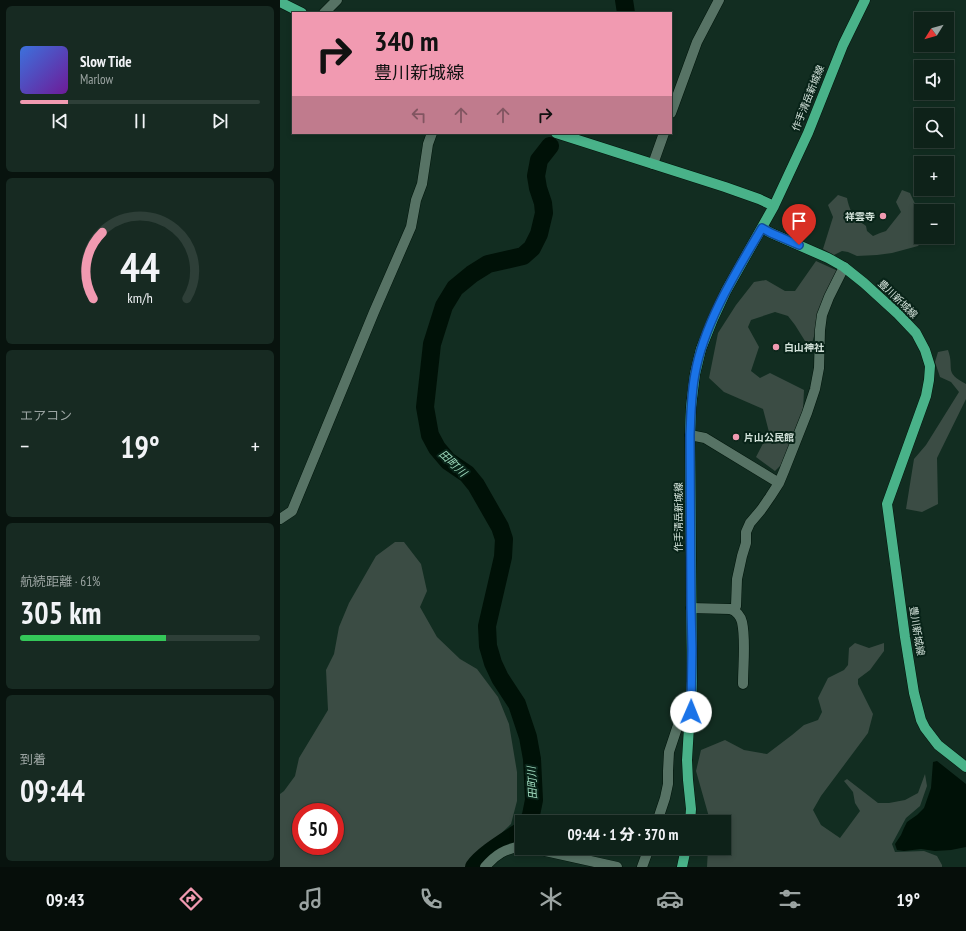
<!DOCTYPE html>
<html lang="ja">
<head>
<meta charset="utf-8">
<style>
  :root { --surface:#0e2219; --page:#172a22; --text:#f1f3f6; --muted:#9ba4a2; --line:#2e3f38; --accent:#f19ab1 }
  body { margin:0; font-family:"PT Sans Narrow","Noto Sans JP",sans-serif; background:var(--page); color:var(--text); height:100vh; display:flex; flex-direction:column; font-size:15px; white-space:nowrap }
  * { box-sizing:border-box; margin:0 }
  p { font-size:13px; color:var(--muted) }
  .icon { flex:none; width:22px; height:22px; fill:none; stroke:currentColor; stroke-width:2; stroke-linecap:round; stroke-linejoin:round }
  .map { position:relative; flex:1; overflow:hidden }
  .panel { display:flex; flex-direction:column; gap:6px; padding:6px; background:#08130e; width:280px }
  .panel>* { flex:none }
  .top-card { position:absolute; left:12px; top:12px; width:380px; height:122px; border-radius:0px; box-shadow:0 2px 6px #0003,0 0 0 1px var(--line); background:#f19ab1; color:#111; overflow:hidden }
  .needle { width:26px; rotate:233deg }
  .fabs { position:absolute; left:634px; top:12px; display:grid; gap:8px }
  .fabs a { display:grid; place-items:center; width:40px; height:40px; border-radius:0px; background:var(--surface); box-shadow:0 2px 6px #0003,0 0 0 1px var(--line); font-size:20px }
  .speed { position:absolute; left:12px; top:803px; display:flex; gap:8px; font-size:20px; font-weight:700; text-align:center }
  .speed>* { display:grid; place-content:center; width:52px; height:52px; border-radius:50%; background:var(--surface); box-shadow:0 2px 6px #0003,0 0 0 1px var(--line); line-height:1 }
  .speed .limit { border:6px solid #d22; background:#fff; color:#111 }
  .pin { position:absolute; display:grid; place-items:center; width:34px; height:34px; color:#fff; margin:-41px -17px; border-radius:50% 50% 50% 0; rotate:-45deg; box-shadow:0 0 4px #0007 }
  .pin .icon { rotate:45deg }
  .me { position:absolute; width:44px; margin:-22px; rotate:1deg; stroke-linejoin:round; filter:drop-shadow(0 0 3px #0008) }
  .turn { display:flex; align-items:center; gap:14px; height:84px; padding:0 16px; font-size:18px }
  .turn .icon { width:52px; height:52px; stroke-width:2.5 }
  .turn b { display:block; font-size:28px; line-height:34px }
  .lanes { display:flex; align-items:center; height:38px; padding:0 16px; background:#0003; justify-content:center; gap:20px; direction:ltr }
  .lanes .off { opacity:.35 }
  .big { font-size:30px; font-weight:800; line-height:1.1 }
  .panel .tile { flex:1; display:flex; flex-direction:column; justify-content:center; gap:6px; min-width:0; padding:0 14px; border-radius:6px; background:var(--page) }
  .panel .dial { align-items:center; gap:0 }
  .dial svg { height:104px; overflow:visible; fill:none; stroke:var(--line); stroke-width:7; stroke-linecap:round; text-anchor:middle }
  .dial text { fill:var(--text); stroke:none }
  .song { display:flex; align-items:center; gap:12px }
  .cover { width:48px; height:48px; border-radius:6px; background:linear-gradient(135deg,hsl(220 70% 55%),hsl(280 70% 35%)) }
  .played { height:4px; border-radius:2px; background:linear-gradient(90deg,var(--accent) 20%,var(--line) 20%) }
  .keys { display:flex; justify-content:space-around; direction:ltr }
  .heat { display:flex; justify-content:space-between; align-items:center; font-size:22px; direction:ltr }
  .charge { height:6px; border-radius:3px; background:linear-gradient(90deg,#34c759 61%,var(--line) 0) }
  .trip { position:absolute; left:235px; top:815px; width:216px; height:40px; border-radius:0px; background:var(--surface); box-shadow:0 2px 6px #0003,0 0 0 1px var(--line); font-weight:800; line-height:40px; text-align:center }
  .menu { display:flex; height:64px; justify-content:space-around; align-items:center; background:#060e0a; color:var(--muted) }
  .menu .icon { width:28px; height:28px }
  .menu .current { color:var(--accent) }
  .menu b { font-size:18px; color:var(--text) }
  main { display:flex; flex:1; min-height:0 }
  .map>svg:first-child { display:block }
</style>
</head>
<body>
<main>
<section class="panel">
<div class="tile">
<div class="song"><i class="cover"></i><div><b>Slow Tide</b><p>Marlow</p></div></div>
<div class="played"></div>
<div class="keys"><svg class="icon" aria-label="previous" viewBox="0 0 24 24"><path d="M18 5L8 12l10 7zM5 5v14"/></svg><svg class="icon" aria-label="pause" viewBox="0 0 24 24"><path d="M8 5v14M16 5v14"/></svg><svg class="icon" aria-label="next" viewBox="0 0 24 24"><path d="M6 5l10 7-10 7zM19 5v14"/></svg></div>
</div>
<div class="tile dial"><svg viewBox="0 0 100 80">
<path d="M14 69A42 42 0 1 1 86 69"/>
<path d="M14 69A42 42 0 0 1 21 18" stroke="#f19ab1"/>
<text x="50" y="56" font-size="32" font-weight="700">44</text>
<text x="50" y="72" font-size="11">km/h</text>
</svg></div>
<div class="tile"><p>エアコン</p>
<div class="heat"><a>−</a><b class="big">19°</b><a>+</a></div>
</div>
<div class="tile"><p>航続距離 · 61%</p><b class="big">305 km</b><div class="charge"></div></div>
<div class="tile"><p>到着</p><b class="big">09:44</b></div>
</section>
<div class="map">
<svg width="686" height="867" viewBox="0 0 686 867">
  <rect width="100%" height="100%" fill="#122d21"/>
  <path fill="#3b4c44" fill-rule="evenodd" d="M622 190 630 193 638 210 639 222H641V237H645L638 246 612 253 597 255 577 256 568 252 562 251 554 255 543 249 553 217 548 205 558 195 567 198C570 213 574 216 586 226L587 231 593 236 600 233 606 231 621 212 616 202Z
    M536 261 558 271 543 299 539 319 532 343 525 341 515 325 508 316 495 312 471 320 468 327 479 347 471 371 480 378 490 373 524 390 523 411 503 463 495 471 476 457 489 432 483 409 444 392 429 378 438 333 456 305 474 282 486 280 505 291H515Z
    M668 350C675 369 663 372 686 384V399L657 458 658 504 642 512 626 509 634 459 646 445 679 392 671 382 660 377 655 362 658 352Z
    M115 542H124L141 564 147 591 140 607 157 637 180 659 197 669 218 697 229 724 237 772V801L231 824 209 845 188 863 186 867H0V794L4 791 15 776 19 758 48 710 46 670 54 654 59 627 69 603 96 556ZM21 812H55V846H21Z
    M575 643 589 648 604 643V651L590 670 578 679V684L593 714 588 733 541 796 533 810 541 825 560 838 580 811 575 803 573 792 564 781 567 779 598 803H609L625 800 638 793 645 774 647 786 640 806 626 818 612 844 615 852 644 851 657 856 662 865V867H427L428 848H444V822H429V817L416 771 421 750 445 740 464 750 487 754 512 735 524 725 538 720 542 712 538 698 548 678 564 670 568 665 569 648Z"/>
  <path fill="#001107" d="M657 761 686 784V847L671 850 655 851 641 849 624 851 617 850 615 844 621 835 624 828 627 822 637 815 644 808 651 788 653 762Z"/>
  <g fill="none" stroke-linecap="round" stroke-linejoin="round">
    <path stroke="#001107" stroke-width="18" d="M344 0 346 13
      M248 822 251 815 254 800 252 759 248 737 237 704 220 678 213 663 208 646 207 626 223 557 224 539 220 527 196 485 187 474 168 461 157 448 150 435 145 407 152 344 164 306 175 288 192 274 208 264 243 256 252 248 259 234 264 213 263 203 258 188 256 176 259 160 270 146
      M194 867C204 853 228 840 242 830"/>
    <g stroke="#00150b" stroke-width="11">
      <path id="minor" d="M44 13 57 0
        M391 113 417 42 439 0
        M373 164 384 133
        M410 435 425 438 499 483
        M0 519 12 511 94 312 131 227 136 200 142 184 148 144 152 133
        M411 608 450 609C456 610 461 617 462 622 466 640 463 665 463 684
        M454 610 456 606 457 579 462 556 466 543V532L470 523 481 510 490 497 499 483 504 471 527 413 535 389 539 368 540 330 542 315 549 297 564 267
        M377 822 385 798 388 784V771L389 752 404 707 411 702
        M252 848 337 867
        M205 867C216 854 225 849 242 846
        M362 867 369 848"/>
    </g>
    <g stroke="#00150b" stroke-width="11">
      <path id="major" d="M0 2 22 13
        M276 133 445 187 479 199 494 206
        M482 228 491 233 548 258 564 267 584 283 618 314 636 333 645 350 650 366 649 380 646 396 607 504 625 637 634 693 641 720 645 728 658 745 686 767
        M410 822 411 809 408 780 407 760 409 727 411 711 412 681 410 435 411 407 415 374 421 349 433 319 446 291 494 206 528 133 563 45 585 0
        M402 867 406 848"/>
    </g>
    <use href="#minor" stroke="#577365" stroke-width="10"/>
    <use href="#major" stroke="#49b289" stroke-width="10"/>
  </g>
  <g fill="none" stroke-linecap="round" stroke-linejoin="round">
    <g stroke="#114b97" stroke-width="10">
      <path id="route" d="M411 712 412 649 411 608 410 435C411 414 411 394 415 374 424 323 456 272 482 228L491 233 519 245"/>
    </g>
    <use href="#route" stroke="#1a73e8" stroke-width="7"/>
  </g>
  <g fill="#f19ab1" stroke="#082318" stroke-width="1.5">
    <circle cx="603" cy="216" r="4"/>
    <circle cx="496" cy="347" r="4"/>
    <circle cx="456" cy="437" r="4"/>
  </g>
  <g text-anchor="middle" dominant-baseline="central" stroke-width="4" stroke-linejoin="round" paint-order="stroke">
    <g font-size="10" fill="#d3e2da" stroke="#082318">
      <text transform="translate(528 98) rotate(-68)">作手清岳新城線</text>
      <text transform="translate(618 299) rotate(44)">豊川新城線</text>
      <text transform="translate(398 517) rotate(-90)">作手清岳新城線</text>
      <text transform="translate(637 631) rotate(81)">豊川新城線</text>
    </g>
    <g font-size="10" font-weight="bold" fill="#d3e2da" stroke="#082318" text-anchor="start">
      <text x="595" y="216" text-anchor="end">祥雲寺</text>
      <text x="504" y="347">白山神社</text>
      <text x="464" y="437">片山公民館</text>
    </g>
    <g font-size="11" font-style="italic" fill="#9fdabd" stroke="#082318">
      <text transform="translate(173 463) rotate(43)">田町川</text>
      <text transform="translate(252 783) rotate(-93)">田町川</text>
    </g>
  </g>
</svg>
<div class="fabs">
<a><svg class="needle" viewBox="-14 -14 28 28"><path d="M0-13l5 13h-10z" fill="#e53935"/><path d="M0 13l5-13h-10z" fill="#9ba4a2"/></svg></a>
<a><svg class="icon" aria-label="sound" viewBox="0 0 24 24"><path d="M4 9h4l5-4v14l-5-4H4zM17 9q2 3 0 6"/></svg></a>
<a><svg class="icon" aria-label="search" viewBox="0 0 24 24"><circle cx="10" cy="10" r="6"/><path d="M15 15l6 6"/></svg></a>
<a>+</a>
<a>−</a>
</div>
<div class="speed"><div class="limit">50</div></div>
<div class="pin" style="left:519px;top:245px;background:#d93025"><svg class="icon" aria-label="arrive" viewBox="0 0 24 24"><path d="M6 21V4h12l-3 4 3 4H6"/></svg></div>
<svg class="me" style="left:411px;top:712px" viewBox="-20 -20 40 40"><circle r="19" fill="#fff"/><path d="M0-13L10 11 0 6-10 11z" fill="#1a73e8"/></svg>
<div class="trip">09:44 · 1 分 · 370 m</div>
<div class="top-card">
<div class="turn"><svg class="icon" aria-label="right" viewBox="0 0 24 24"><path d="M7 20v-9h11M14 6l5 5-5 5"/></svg><div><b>340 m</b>豊川新城線</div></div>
<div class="lanes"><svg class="icon off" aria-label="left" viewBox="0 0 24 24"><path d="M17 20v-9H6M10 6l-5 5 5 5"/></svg><svg class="icon off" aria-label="ahead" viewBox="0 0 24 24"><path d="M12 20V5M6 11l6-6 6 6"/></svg><svg class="icon off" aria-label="ahead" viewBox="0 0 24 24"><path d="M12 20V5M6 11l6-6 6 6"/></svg><svg class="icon" aria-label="right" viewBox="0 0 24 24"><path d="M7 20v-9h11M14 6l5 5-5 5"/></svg></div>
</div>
</div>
</main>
<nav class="menu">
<b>09:43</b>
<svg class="icon current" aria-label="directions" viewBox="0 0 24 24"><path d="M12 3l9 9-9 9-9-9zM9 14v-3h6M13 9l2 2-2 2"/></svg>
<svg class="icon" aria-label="music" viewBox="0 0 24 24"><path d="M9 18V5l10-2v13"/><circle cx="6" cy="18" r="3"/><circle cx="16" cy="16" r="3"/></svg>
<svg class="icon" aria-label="phone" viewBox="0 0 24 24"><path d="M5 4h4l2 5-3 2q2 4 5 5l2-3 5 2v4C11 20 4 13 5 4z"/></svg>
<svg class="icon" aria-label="climate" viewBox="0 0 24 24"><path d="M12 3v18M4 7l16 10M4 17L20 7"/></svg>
<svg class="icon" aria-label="car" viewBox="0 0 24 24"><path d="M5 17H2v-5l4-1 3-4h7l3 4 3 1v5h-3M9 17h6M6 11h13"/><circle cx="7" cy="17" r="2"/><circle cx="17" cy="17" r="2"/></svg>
<svg class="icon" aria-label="filters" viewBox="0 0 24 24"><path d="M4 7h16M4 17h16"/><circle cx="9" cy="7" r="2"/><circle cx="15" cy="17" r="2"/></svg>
<b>19°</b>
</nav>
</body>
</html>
